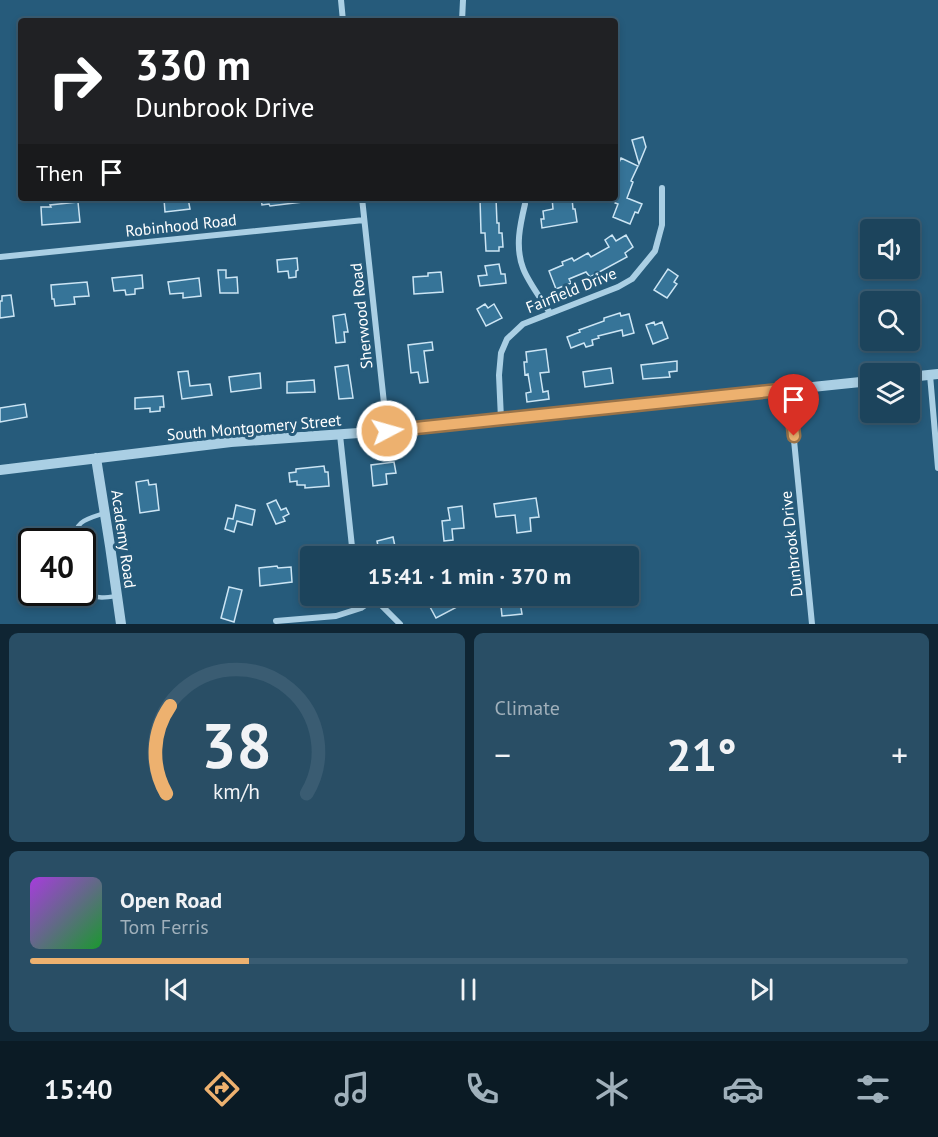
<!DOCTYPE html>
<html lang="en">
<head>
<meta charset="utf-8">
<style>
  :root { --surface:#1c445c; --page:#294e65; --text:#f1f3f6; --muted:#a0b0bb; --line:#3a5c72; --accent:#edb16f }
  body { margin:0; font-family:"PT Sans",sans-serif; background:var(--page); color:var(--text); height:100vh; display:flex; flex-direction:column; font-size:22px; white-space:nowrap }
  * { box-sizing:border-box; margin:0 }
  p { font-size:20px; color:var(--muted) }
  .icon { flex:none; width:33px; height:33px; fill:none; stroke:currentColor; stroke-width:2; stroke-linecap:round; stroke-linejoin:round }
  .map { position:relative; height:624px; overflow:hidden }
  .details { display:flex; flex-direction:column; gap:9px; padding:9px; background:#0f2533; flex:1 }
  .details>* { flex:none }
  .banner { position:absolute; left:18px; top:18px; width:600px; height:183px; border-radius:6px; box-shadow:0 3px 9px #0003,0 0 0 2px var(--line); background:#202124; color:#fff; overflow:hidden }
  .controls { position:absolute; left:860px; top:219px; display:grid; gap:12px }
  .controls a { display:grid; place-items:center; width:60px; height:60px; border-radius:6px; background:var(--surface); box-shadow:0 3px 9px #0003,0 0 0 2px var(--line); font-size:30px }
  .speed { position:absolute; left:18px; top:528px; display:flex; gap:12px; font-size:30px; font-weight:700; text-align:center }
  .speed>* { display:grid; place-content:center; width:78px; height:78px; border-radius:50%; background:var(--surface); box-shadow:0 3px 9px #0003,0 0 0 2px var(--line); line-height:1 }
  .speed .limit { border:3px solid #111; border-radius:9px; background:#fff; color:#111 }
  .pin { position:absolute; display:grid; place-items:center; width:51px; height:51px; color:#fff; margin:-62px -26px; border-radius:50% 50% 50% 0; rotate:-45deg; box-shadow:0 0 6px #0007 }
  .pin .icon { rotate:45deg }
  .me { position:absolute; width:66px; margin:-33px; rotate:84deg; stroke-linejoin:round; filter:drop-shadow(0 0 4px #0008) }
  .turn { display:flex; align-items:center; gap:21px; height:126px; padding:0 18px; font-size:27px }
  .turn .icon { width:78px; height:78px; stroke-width:2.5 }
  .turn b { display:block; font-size:42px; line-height:51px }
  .then { display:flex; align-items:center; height:57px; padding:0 18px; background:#0003; gap:12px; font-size:22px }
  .big { font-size:45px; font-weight:700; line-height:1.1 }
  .details .tile { flex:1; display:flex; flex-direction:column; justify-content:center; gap:9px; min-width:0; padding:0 21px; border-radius:9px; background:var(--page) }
  .details .dial { align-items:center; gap:0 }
  .dial svg { height:156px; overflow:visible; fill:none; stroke:var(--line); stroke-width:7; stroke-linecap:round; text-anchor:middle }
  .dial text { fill:var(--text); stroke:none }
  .song { display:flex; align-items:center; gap:18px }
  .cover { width:72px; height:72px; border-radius:9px; background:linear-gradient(135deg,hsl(280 70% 55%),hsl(130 70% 35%)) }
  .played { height:6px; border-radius:3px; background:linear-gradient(90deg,var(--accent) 25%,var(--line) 25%) }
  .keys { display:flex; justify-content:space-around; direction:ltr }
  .heat { display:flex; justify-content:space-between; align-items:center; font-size:33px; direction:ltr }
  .details .tiles { flex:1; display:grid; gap:9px; grid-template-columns:1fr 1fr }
  .tile:last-child { grid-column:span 2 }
  .trip { position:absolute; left:300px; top:546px; width:339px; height:60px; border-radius:6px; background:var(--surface); box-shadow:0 3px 9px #0003,0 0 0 2px var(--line); font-weight:700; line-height:60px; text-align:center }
  .dock { display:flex; height:96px; justify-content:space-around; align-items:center; background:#0b1b25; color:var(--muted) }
  .dock .icon { width:42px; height:42px }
  .dock .active { color:var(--accent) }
  .dock b { font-size:27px; color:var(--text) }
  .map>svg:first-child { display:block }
</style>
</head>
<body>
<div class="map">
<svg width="938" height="624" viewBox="0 0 938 624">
  <rect width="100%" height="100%" fill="#265b7b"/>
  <path fill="#367498" stroke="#cce5f4" stroke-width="1.5" d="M643 137 646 147 639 164 632 140Z
    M621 158 638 166 631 181 633 182 627 198 642 204 638 213 635 212 630 224 613 217 618 204 615 203V172Z
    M188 198 190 209 165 212 164 199Z
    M261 198H301L302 202 270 206 269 204 262 205Z
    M480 198H496L497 223H499V233H502L503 247H499V251H486L485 233H481Z
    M552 198H572L573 209H575L577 222 542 228 541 219H544L543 211 553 209Z
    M78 202 80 222 42 225 41 207H51L50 205Z
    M612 235 616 241 626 235 633 247 625 253 627 257 590 277 586 272 569 279 571 283 556 289 549 271 563 265 562 262 572 258 574 261 588 253 591 257 609 247 605 240Z
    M297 258 298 270 296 271V277L289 278 288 271 278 272 277 260Z
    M499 264 501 274H505L506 283 480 286 478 276 487 275 485 266Z
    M668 269 678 276 674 282 677 284 667 298 654 290Z
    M218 270H226V278L237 277 238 293H220Z
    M441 272 443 292 414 294 413 277 428 276V273Z
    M142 275 143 288 135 289V294L126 295 125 290 114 291 112 278Z
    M199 278 201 296 183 298V293L170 294 168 282Z
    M87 282 89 296 74 297 75 304 55 306 54 299H52L51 285Z
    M11 295 14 316 0 318V301H2V296Z
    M485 304 488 308 494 304 502 318 486 326 477 309Z
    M620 313 621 316 629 314 634 333 623 336 622 330 598 336 599 338 592 340 593 345 586 347 584 343 571 348 567 337 580 332 579 330 604 321V318Z
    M345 314 348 332H344L345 342 336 343 333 316Z
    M654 322 655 325 662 322 668 338 653 344 646 325Z
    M432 342 433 350 424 351 428 382 420 383 418 372 411 373 408 345Z
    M546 349 549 372 540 373 543 392 548 391 549 399 527 402 526 393 531 392 528 374 525 375 524 362H527L526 352Z
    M677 361V371L669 372 670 377 643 379 641 365Z
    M348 365 353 398 339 399 335 367Z
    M611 368 613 383 585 387 583 372Z
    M188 371 190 386 210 384 212 395 182 399 178 372Z
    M260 373 261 388 231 392 229 377Z
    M314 380 315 392 287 393V382Z
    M163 396 164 407H160V411L150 412V408L135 409V398Z
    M25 404 27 417 0 422V408Z
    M394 462 396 473 386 474 387 484 373 486 371 465Z
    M324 466 325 472H328L329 486 305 488V485H297V481L290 482 289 473 296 472V469Z
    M148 480 149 485 156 484 159 510 140 513 136 482Z
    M536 498 539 517 530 518 531 531 517 533 515 515 496 517 494 504Z
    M276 500 281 510 286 508 289 514 283 517 285 521 276 524 267 504Z
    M236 505 255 510 252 525 237 521 234 532 225 529 228 518 233 519Z
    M462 506 464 528 452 529 453 540 444 541 442 521 450 520 448 508Z
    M393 537 397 556H380L377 541Z
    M277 566 278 568 291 567 292 582 260 586 259 568Z
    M229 587 242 590 234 622 221 618Z
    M428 596H452L457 607 436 618 429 605 432 603Z
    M500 596H519L522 614 502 616Z"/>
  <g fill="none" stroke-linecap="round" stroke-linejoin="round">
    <path stroke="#aacfe4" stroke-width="4.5" d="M73 542C75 520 87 519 105 513
      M82 587C91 600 103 598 117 596"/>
    <path stroke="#aacfe4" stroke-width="6" d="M341 0 343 21
      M462 21 463 0
      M362 198 387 431
      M525 204C520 225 515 247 523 268 528 282 542 300 550 313
      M0 257 364 220
      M930 375 938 468
      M789 389 812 624
      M501 419 499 375 501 353 507 339 523 324 618 287 632 279 655 251 662 225V188
      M340 435 353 556
      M372 596 400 624
      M276 621 336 616 361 608 374 599"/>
    <path stroke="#aacfe4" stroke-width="10" d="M909 377 938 374
      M96 458 110 546 121 624
      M0 470 231 442 387 431 870 381"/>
  </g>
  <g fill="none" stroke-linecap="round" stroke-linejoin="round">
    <g stroke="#9a7348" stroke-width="15">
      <path id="route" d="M387 431 789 389 794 436"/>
    </g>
    <use href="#route" stroke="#edb16f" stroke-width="10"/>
  </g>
  <g text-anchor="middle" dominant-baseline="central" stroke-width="6" stroke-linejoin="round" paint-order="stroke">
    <g font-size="16" fill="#fff" stroke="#265b7b">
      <text transform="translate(181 225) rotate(-6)">Robinhood Road</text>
      <text transform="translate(571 290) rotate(-22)">Fairfield Drive</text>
      <text transform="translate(361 316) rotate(-96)">Sherwood Road</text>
      <text transform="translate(254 427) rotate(-5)">South Montgomery Street</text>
      <text transform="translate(124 539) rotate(82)">Academy Road</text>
      <text transform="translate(791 544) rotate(-96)">Dunbrook Drive</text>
    </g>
  </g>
</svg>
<div class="controls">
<a><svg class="icon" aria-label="sound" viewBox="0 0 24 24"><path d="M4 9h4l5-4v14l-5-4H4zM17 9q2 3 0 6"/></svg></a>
<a><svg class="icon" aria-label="search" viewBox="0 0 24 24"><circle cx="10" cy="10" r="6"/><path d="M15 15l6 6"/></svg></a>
<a><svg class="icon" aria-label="layers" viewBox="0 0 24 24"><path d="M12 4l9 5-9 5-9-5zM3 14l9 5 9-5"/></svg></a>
</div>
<div class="speed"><div class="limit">40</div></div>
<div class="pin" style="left:794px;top:436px;background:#d93025"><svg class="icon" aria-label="arrive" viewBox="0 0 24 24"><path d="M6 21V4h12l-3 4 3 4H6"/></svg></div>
<svg class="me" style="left:387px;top:431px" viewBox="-20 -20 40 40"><circle r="17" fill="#edb16f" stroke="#fff" stroke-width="3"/><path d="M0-11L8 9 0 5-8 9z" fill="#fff"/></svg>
<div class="trip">15:41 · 1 min · 370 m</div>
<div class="banner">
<div class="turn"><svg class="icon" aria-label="right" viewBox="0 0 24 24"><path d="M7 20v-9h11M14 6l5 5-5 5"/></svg><div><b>330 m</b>Dunbrook Drive</div></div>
<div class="then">Then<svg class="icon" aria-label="arrive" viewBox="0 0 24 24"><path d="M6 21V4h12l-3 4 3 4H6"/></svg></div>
</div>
</div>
<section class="details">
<div class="tiles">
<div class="tile dial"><svg viewBox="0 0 100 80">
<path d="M14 69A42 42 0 1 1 86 69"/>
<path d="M14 69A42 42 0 0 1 16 24" stroke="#edb16f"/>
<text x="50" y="56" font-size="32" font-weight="700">38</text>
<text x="50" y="72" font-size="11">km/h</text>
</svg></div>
<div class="tile"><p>Climate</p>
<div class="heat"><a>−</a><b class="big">21°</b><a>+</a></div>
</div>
<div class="tile">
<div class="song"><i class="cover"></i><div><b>Open Road</b><p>Tom Ferris</p></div></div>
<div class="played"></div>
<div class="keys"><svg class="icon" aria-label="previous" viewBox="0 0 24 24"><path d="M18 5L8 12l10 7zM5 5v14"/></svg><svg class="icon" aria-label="pause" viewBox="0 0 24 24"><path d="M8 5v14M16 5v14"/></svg><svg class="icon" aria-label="next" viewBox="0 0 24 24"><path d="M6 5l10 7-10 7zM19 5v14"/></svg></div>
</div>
</div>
</section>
<nav class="dock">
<b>15:40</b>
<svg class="icon active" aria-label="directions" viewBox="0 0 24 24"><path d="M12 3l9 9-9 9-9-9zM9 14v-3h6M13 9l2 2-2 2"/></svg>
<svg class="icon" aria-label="music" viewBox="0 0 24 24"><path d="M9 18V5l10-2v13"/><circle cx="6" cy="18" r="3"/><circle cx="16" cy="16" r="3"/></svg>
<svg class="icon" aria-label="phone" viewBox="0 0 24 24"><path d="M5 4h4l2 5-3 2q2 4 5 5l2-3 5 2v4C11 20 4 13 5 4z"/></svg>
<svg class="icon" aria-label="climate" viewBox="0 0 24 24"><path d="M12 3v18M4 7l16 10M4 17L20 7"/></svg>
<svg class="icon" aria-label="car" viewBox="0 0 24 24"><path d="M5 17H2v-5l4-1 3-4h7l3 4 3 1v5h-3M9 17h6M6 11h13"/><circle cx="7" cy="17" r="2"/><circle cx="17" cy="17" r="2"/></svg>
<svg class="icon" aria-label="filters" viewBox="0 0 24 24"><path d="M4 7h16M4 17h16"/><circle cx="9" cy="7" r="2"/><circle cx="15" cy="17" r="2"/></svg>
</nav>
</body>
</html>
